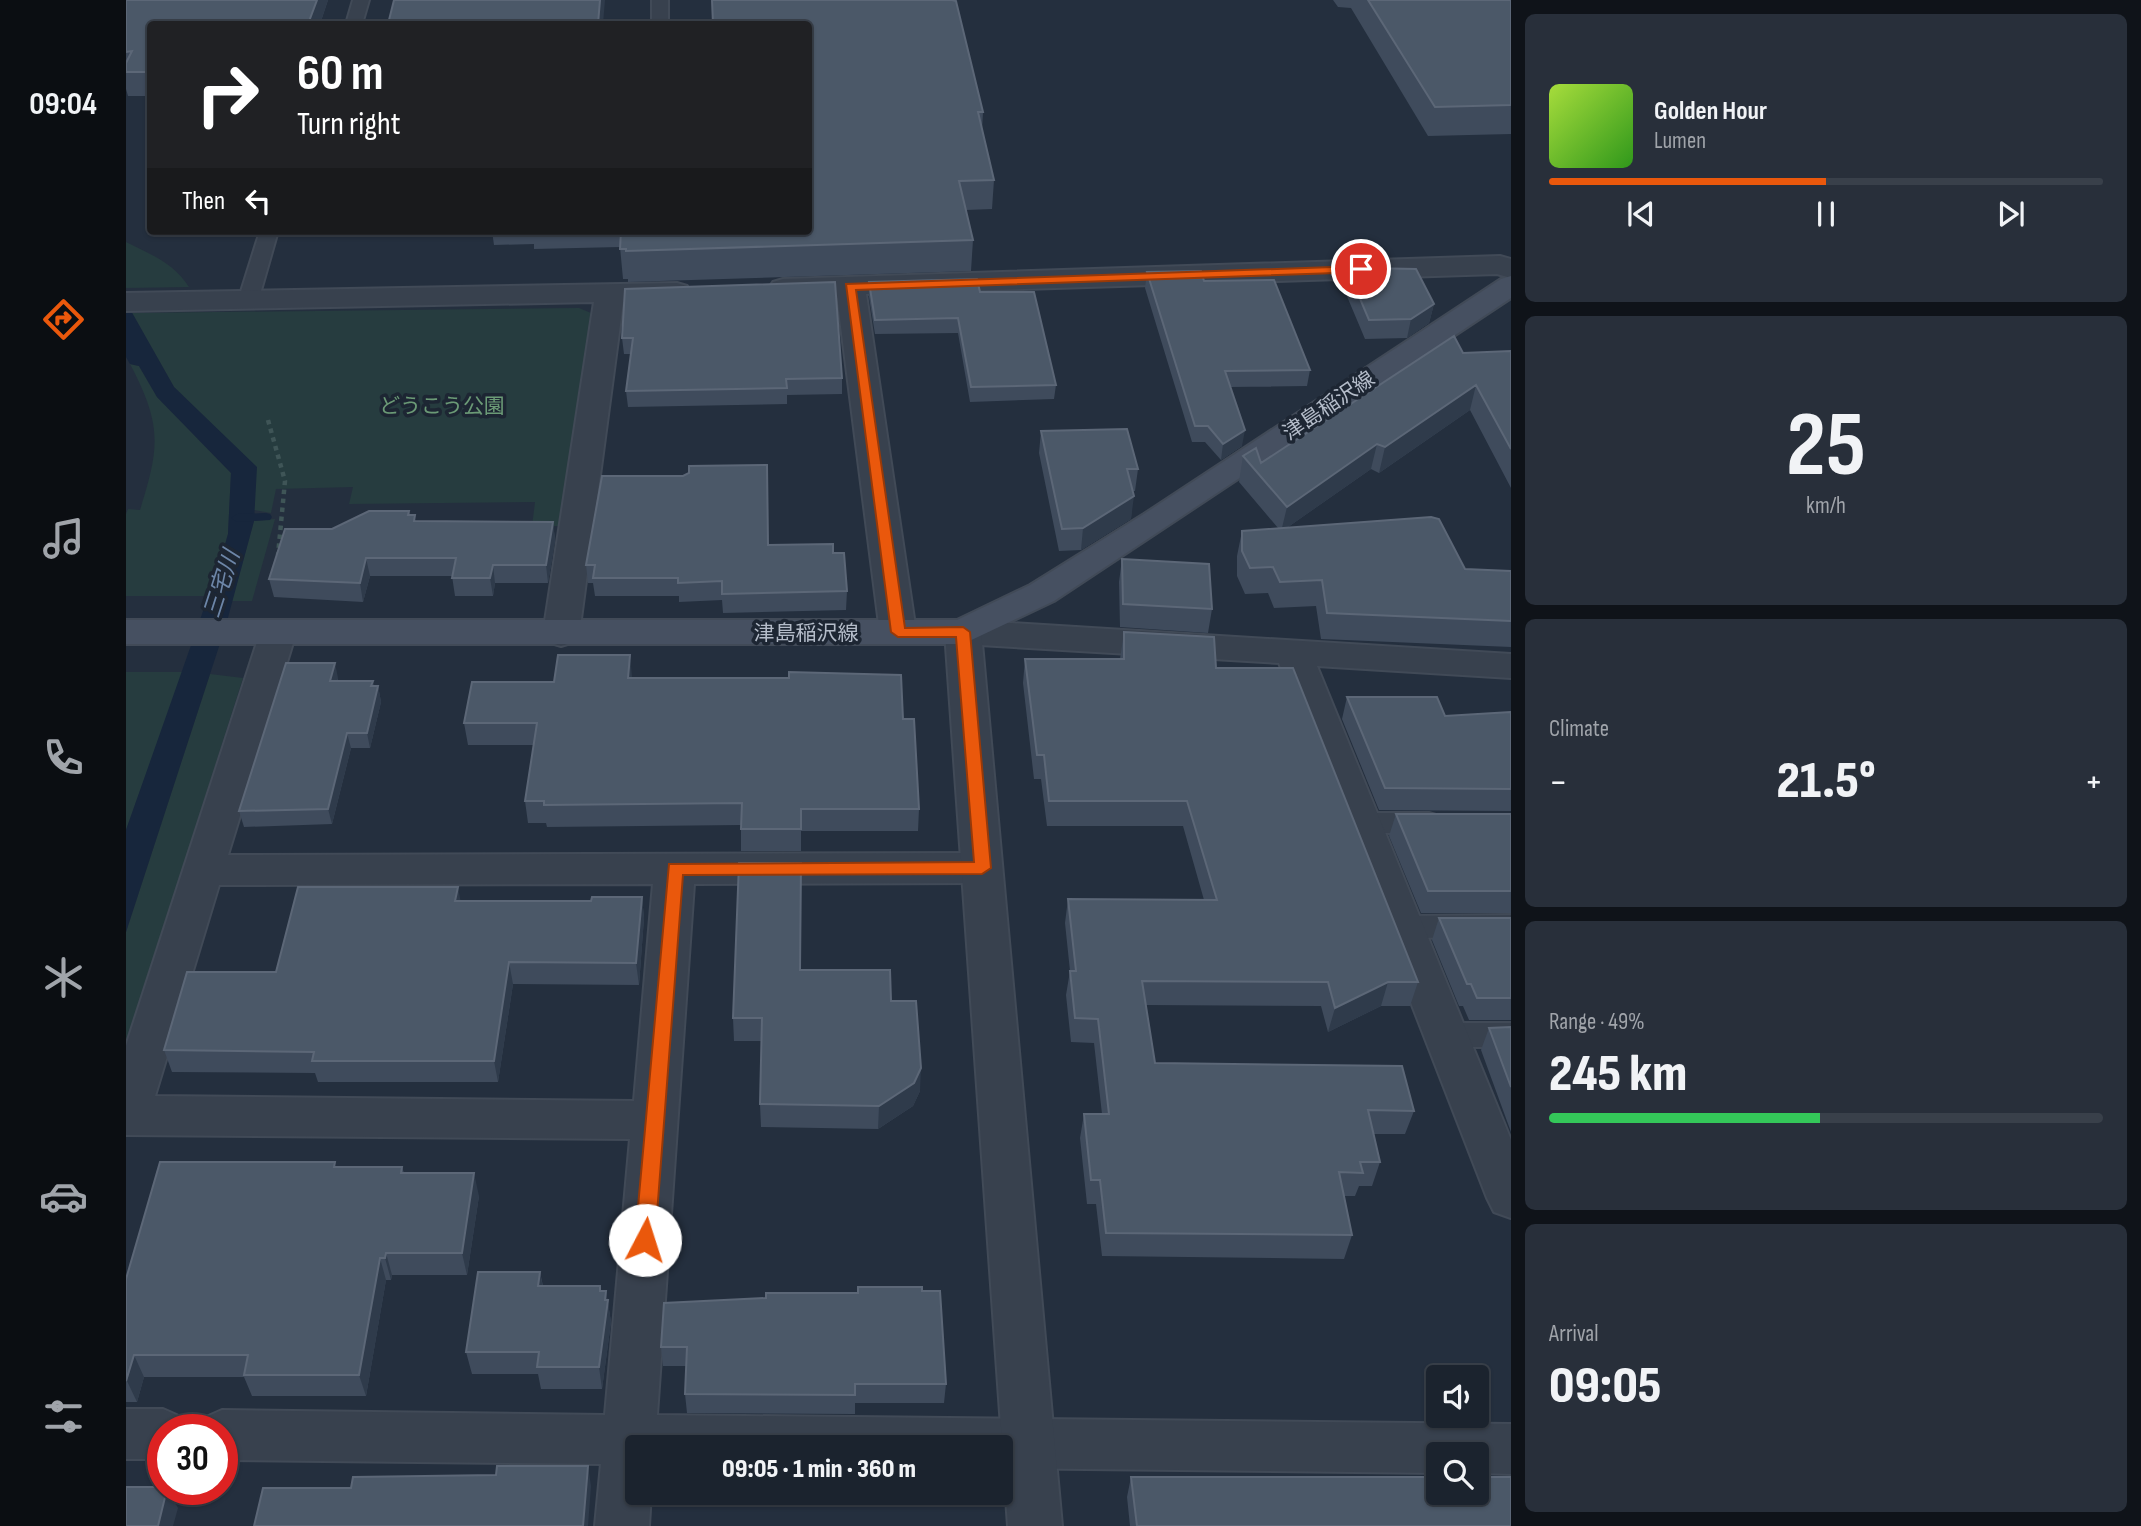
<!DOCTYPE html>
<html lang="en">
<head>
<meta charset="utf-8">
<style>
  :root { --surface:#1b232e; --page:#282f3a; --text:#f1f3f6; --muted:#a0a4aa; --line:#39404a; --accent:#ea580c }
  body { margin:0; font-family:"Sofia Sans Condensed","Noto Sans JP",sans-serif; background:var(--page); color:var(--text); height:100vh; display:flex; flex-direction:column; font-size:26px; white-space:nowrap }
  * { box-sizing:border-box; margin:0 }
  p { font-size:23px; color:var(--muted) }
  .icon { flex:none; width:38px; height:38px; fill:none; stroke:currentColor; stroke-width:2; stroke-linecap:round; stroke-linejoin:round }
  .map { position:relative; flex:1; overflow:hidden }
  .drawer { display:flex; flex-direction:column; gap:14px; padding:14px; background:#0f1319; width:630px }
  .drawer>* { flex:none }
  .guide { position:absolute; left:21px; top:21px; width:665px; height:214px; border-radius:7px; box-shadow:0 2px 5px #0004,0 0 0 2px var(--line); background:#202124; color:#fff; overflow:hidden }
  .buttons { position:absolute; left:1300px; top:1365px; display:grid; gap:14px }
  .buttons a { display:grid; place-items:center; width:63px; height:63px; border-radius:7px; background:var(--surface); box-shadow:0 2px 5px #0004,0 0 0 2px var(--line); font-size:35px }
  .speed { position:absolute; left:21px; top:1414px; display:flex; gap:14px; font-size:35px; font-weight:700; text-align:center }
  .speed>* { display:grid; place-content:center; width:91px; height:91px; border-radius:50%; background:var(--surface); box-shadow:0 2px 5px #0004,0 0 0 2px var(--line); line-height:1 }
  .speed .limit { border:10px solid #d22; background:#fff; color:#111 }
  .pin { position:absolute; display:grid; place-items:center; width:60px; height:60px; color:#fff; margin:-30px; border:4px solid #fff; border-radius:50%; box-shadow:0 2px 7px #0007 }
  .me { position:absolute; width:77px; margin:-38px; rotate:5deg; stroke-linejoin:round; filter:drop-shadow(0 0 5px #0008) }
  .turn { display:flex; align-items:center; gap:24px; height:147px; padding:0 35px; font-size:32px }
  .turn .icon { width:91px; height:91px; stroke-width:2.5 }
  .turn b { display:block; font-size:49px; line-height:60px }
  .then { display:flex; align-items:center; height:66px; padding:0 35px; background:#0003; gap:14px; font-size:26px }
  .big { font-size:52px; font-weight:800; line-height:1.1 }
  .drawer .card { flex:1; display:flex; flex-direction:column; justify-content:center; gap:10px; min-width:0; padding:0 24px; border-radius:10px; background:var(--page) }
  .drawer .dial { align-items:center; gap:0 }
  .dial b { font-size:91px; line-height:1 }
  .song { display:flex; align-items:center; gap:21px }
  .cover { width:84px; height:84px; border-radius:10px; background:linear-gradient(135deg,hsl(80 70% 55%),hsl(110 70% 35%)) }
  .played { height:7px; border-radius:4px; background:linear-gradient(90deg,var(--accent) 50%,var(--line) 50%) }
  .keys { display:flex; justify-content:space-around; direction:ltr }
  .heat { display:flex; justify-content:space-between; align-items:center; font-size:38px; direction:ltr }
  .charge { height:10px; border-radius:5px; background:linear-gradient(90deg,#34c759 49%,var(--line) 0) }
  .trip { position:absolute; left:499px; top:1435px; width:388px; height:70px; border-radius:7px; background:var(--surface); box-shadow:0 2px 5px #0004,0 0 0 2px var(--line); font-weight:800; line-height:70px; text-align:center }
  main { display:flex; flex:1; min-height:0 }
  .tabs { display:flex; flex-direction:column; width:126px; justify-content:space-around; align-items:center; background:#0b0e12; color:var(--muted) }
  .tabs .icon { width:49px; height:49px }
  .tabs .current { color:var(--accent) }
  .tabs b { font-size:32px; color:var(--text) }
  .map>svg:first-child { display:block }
</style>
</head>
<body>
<main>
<nav class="tabs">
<b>09:04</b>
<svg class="icon current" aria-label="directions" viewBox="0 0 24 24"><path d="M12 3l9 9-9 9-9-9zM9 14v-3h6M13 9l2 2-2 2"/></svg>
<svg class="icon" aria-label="music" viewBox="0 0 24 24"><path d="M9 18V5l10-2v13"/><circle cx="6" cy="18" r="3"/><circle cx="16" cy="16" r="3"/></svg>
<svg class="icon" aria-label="phone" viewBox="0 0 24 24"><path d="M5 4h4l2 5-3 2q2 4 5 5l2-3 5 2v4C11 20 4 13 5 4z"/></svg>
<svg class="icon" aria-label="climate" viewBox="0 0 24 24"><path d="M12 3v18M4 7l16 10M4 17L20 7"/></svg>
<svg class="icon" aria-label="car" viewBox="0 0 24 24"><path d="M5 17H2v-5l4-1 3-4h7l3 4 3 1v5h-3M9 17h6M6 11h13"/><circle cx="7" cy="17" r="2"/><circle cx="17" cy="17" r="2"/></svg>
<svg class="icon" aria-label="filters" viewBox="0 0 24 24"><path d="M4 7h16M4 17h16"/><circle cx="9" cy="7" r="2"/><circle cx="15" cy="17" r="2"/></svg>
</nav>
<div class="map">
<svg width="1385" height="1526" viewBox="0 0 1385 1526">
  <rect width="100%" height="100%" fill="#242f3e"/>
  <path fill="#263c3f" d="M0 242C24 254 48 263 63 287L0 288Z
    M453 308 465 313 438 526H406L409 502 223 504 227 487 150 489 145 513 128 510 130 467 48 387 6 313Z
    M4 364 13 366 31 397 105 473 102 534 83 596H0V514L2 509 14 510C34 446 36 425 4 364Z
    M149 519 126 601H106L128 521Z
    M0 672H57L0 830Z
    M84 674 117 678 0 1046V932Z"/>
  <path fill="#17263c" d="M0 302 48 387 131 467 128 521 100 625 0 932V830L95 560 102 534 105 473 31 397 13 366 4 364 0 357Z"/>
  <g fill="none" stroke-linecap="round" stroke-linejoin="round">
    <path fill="#17263c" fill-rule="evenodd" d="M140 513 144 514 146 517 144 520 111 522 105 518 111 514Z"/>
    <g stroke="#414a57" stroke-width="4">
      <path id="service" d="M227 0H243L236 24H220Z
        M526 0H542V24H526Z
        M134 231H152L132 301 122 307 112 301Z
        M1235 813H1303L1313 816 1317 823 1313 830 1303 833H1235L1225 830 1221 823 1225 816Z
        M1385 915V937L1277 938 1267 935 1263 927 1267 919 1277 916Z
        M1320 1023H1385V1047H1320L1309 1043 1305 1035 1309 1027Z"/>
    </g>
    <g stroke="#414a57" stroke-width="4">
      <path id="minor" d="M1374 256 1385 259V278L1371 274 740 294 790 632 785 640 772 644 759 640 754 632 711 295 647 294 643 288 647 282 657 279Z
        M551 283 561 286 565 292 561 298 497 302 453 634 448 642 435 646 422 642 417 634 468 302 0 311V293Z
        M837 620 1385 654V678L1191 666 1385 1140V1218L1368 1212 1361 1198 1153 663 837 644 824 640 819 632 824 624Z
        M152 621 165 625 170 633 102 855 856 853 870 857 876 868 870 879 856 883 568 884 531 1415 1385 1424V1474L1351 1473V1454H1312V1473L875 1468V1447H511V1493H525L523 1526H469L475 1464 96 1460V1430H72L78 1418 96 1410 479 1415 504 1139 0 1135V1046L134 633 139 625ZM527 884 508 1101 29 1096 93 885Z
        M0 1409H37L55 1417 61 1430H37V1459H0Z"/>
    </g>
    <g stroke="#414a57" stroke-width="4">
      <path id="tertiary" d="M837 620 850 624 855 632 936 1526H882L819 632 824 624Z"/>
    </g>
    <g stroke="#414a57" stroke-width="4">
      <path id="secondary" d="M1385 276V298L928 601 837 644H0V620H831L904 585 1018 514 1375 279Z"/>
    </g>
    <path stroke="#3f5557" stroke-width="4.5" stroke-dasharray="4.5 4.5" stroke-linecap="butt" d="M142 420 159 481 152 555"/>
    <use href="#service" fill="#38414e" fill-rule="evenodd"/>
    <use href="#minor" fill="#38414e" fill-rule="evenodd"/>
    <use href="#tertiary" fill="#38414e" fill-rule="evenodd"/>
    <use href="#secondary" fill="#465061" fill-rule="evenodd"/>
  </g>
  <path fill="#3f4b5c" d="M0 0H202L194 24H24V96H2L0 89Z
    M1207 0H1385V134L1302 136 1225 8 1212 7Z
    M682 24 857 112 856 130 868 180 866 209 840 210 847 240 845 271 502 282V279H497L494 247 408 249V244L368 245 366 231H682Z
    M1239 268 1308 304 1303 323 1281 338 1239 339 1220 294 1224 275 1238 274Z
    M1021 272 1078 281 1184 370 1181 386 1104 387 1116 446 1095 460 1079 442H1066L1019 288Z
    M743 282 854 292 930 385 928 399 844 402 832 333 749 334 743 297Z
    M499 289 716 378V394L661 395V404L502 407 500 391 505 354H498L496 338Z
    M1385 351V488L1344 410 1253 473 1245 469 1162 527 1339 569 1385 571V647L1195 639 1190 606 1148 608 1142 593 1119 594 1111 576V556L1116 531 1152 528 1113 482 1117 456 1135 463 1337 353Z
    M915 431 1012 469 1009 491H1007L1005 519 955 550 933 551 913 453Z
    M283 511 284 515 290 521 427 522 429 540 422 583H369L367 596H329L326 576H244L237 602 148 597 143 579 206 529Z
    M642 545 707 553 721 591 720 610 597 613 596 600 553 602V596H469L467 583H462L460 565Z
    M996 559 1086 609 1082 633 994 627 993 582Z
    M998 632 1090 668 1292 982 1284 1006H1255L1202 1032 1195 1006 1020 1005 1029 1063 1288 1111 1279 1134H1247L1254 1162 1246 1186H1233L1229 1196H1218L1226 1235 1218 1259 976 1256 970 1204H961L954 1138 958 1114H976L968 1043 945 1042 940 995 944 971 939 923 942 899 1078 900 1057 826H921L915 779H908L897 683 899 659H994Z
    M212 678V681H247L248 686H252L255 702 244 748H225L206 824 118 827 113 811Z
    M506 678 777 719 793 809 792 831H675V851H615V825L421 827 420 823H402L399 801 408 745H342L338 723 428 682Z
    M1221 697 1319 716 1385 712V811L1253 810 1216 719Z
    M1270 814H1385V913H1295L1263 836Z
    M516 897 518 918 513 985 387 984 372 1082H192L189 1073 46 1072 38 1050 150 972 335 901H465Z
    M1313 918H1385V1020H1343L1337 1006H1333L1306 940Z
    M765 1001 794 1091 787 1106 752 1129 635 1127 634 1104 636 1041H608L607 1018Z
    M1385 1027V1132L1355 1050 1363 1028Z
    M210 1167H276L278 1173 353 1196 341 1275H266L265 1280H260L240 1396H126L118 1377H18L11 1402H0V1279Z
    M414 1272 417 1286H474L475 1291H480L485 1322 476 1389H415L412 1374H346L340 1352Z
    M796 1291 820 1384 818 1403H729V1414L561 1413 559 1394 560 1366H537L535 1347 640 1298 732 1293Z
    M1005 1477 1385 1526H1004L1001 1497Z"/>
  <path fill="#2f3b4b" d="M191 0H202L194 24H182Z
    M474 0H479L477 24H472Z
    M1308 304 1303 323 1281 338 1285 319Z
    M1350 385 1344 410 1253 473 1259 447Z
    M1119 430 1116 446 1095 460 1097 444Z
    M1251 444 1245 469 1155 532 1161 507Z
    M1008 496 1005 519 955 550 957 528Z
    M427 522 429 540 422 583 420 565Z
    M240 558 244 576 237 602 234 583Z
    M367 565 369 583 367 596 364 578Z
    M504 655 506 677 504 700 502 678Z
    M209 663 212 678 208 696 204 681Z
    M247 681 250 695 252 686 255 702 244 748 241 733Z
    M221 733 225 748 206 824 202 809Z
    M332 887 336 909 329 901Z
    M516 897 518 918 513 985 510 963Z
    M383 962 387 984 372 1082 368 1061Z
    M1262 982 1255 1006 1202 1032 1209 1008Z
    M795 1068 794 1091 787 1106 752 1129 753 1106Z
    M348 1173 353 1196 341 1275 336 1253Z
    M260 1253 266 1275 265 1280 259 1258Z
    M254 1258 260 1280 240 1396 233 1375Z
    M414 1272 418 1294 412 1286Z
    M480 1291 485 1322 476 1389 473 1367Z
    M8 1355 18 1377 11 1402 1 1381Z
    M462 1466 465 1486 462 1526H457Z
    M41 1489H42L52 1508 47 1526H32Z"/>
  <path fill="#4b5868" stroke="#5c6777" stroke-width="2" d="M0 0H191L182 24H24V72H0V63L6 51 0 52Z
    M268 0H474L472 24H262Z
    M586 0H826L830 1 857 112H852L868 180 833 181 847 240 500 251V249H494L495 231H682V24H587Z
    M1242 0H1385V105L1309 107Z
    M1239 268 1290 269 1308 304 1285 319 1243 320 1224 275 1242 274Z
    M1075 271 1078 281 1148 280 1184 370 1099 371 1119 430 1097 444 1082 426H1069L1021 272Z
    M851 279 854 292H908L930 385 845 387 832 318 749 320 743 282Z
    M709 282 716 378 660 379 661 388 500 391 507 338H496L499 289Z
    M1328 336 1337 353 1385 351V449L1350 385 1259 447 1251 444 1161 507 1117 456 1130 448 1135 463Z
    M1001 429 1012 469H1001L1008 496 957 528 936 529 915 431Z
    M641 465 642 545 707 544V553H718L721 591 596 594V581L552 583V578H467L469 565H460L476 476H557L563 473V466Z
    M243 511H283L282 515H289L288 521 427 522 420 565H367L364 578H326L330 558H240L234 583 143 579 159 529H206Z
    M1305 517 1313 519 1339 569 1385 571V621L1201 613 1196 580 1154 582 1147 567 1124 568 1116 551V531Z
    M996 559 1083 564 1086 609 997 604Z
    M998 632 1088 637 1090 668H1167L1292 982H1262L1209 1008 1202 982 1016 981 1029 1063 1276 1066 1288 1111 1242 1110 1254 1162H1234L1237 1173 1213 1172 1226 1235 980 1233 974 1180H965L958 1114H983L972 1019 949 1018 944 971H950L942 899 1091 900 1061 801H923L918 755H911L899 659H998Z
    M432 655H504L502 678H663V672L775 675 777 719H788L793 809H675V829H615L616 803 418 805V801H399L411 723H338L346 682H428Z
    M160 663H209L204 681H247L245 686H252L241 733H221L202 809 113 811Z
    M1221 697H1311L1319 716 1385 712V789L1259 788Z
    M1270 814H1385V891H1302Z
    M613 863H675L674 970H764L765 1001H790L795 1068 788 1083 753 1106 634 1104 636 1018H607Z
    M172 887H332L329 901H465L466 897H516L510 963 383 962 368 1061H186L188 1052 38 1050 61 972H150Z
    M1313 918H1385V998H1351L1345 984H1341Z
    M1385 1027V1087L1363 1028Z
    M34 1162H209L208 1167H276L275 1173H348L336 1253H260L259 1258H254L233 1375H118L122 1355H8L0 1381V1279Z
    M352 1272H414L412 1286H474V1291H480L479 1300H482L473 1367H411L413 1352H340Z
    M732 1287H796V1291H814L820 1384H729V1395L559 1394 561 1347H535L538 1303 640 1298V1293H732Z
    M371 1466H462L457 1526H128L137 1488H225L227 1477 370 1475Z
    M1005 1477H1312V1493H1351V1477H1385V1526H1011Z
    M0 1487H37V1489H41L32 1526H0Z"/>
  <path fill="#ea580c" stroke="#983908" stroke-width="2" d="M1235 266 1239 267V272L730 290 779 628 837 627 844 632 865 868 856 874 557 875 529 1240 526 1247 519 1249 512 1247 509 1240 543 864 848 862 830 637H772L765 632 720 284Z"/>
  <g text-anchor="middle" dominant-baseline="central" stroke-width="7" stroke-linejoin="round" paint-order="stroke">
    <g font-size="21" fill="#6b9a76" stroke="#1d2633">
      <text x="316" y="406">どうこう公園</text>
    </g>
    <g font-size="21" fill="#b4bcc9" stroke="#1d2633">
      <text transform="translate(1203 406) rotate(-34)">津島稲沢線</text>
      <text x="680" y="633">津島稲沢線</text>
    </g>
    <g font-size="23" font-style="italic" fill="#6d86a8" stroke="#1d2633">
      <text transform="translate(96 584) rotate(-72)">三宅川</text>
    </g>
  </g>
</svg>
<div class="buttons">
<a><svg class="icon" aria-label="sound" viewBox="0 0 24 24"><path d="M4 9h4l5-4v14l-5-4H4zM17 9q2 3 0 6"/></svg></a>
<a><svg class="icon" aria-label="search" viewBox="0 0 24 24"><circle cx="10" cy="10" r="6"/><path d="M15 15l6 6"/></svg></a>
</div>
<div class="speed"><div class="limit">30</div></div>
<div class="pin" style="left:1235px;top:269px;background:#d93025"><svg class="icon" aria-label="arrive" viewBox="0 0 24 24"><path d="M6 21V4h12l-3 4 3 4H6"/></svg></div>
<svg class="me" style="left:519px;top:1240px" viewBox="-20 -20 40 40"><circle r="19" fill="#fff"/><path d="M0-13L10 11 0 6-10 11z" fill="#ea580c"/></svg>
<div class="trip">09:05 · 1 min · 360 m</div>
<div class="guide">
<div class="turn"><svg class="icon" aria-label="right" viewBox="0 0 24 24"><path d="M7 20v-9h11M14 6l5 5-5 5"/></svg><div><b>60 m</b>Turn right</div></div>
<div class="then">Then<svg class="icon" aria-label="left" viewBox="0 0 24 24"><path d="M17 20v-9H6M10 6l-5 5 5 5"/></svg></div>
</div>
</div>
<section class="drawer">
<div class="card">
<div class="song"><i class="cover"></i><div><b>Golden Hour</b><p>Lumen</p></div></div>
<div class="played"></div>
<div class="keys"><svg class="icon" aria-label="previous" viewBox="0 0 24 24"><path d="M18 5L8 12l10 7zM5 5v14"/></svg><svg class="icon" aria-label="pause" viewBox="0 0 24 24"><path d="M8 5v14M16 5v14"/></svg><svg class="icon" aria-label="next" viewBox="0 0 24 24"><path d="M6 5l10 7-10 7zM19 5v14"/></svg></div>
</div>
<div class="card dial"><b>25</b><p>km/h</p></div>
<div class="card"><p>Climate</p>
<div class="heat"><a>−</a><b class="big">21.5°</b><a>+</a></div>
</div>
<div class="card"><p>Range · 49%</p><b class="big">245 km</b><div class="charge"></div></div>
<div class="card"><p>Arrival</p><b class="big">09:05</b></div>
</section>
</main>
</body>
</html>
